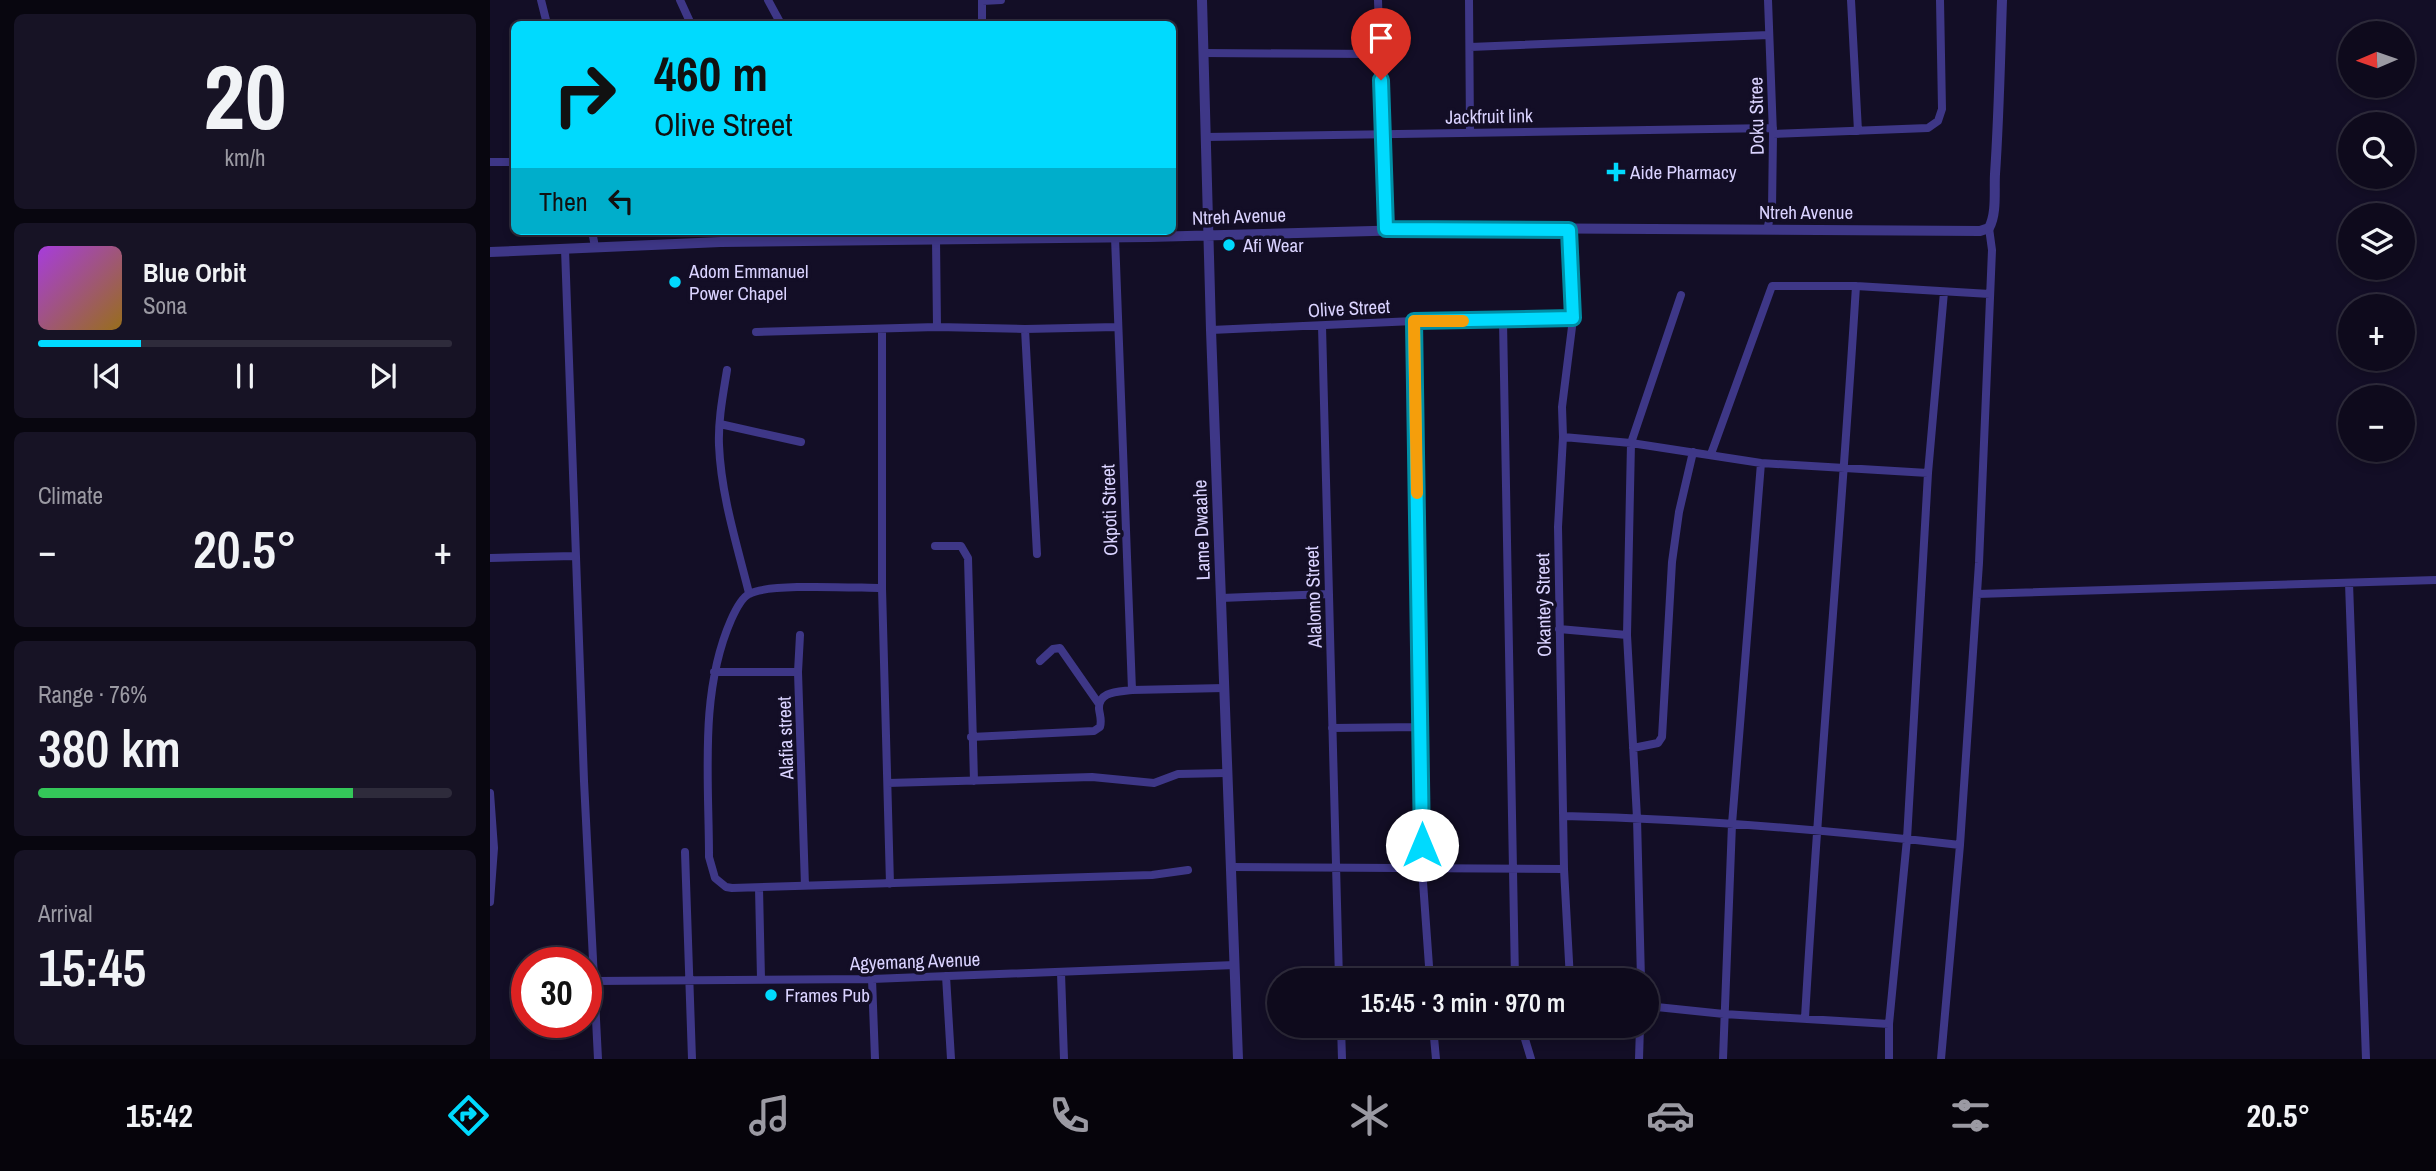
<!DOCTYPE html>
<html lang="en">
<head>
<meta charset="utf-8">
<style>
  :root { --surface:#0e0a1c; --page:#171325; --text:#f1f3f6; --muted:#9b9aa3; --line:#2e2b3b; --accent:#00dafe }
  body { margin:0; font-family:"Archivo Narrow",sans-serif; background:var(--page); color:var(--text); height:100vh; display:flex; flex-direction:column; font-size:26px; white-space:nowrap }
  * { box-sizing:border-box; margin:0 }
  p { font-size:23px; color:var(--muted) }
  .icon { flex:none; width:38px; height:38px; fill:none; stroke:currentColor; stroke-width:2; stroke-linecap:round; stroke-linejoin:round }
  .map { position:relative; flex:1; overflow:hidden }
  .sheet { display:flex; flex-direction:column; gap:14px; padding:14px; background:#08060f; width:490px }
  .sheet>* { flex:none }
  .top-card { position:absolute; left:21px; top:21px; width:665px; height:214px; border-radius:10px; box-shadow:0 4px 10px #0003,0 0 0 2px var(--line); background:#00dafe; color:#111; overflow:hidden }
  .needle { width:46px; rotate:268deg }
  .fabs { position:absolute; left:1848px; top:21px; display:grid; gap:14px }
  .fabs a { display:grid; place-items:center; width:77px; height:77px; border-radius:50%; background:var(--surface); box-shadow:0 4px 10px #0003,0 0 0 2px var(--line); font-size:35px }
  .speed { position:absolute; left:21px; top:947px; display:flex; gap:14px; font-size:35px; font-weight:700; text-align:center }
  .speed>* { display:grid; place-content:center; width:91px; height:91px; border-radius:50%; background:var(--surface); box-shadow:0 4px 10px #0003,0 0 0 2px var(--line); line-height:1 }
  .speed .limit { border:10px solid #d22; background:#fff; color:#111 }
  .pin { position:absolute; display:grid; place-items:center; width:60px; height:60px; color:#fff; margin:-72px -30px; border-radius:50% 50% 50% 0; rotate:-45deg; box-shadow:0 0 7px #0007 }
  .pin .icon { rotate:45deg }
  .me { position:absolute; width:77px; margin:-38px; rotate:0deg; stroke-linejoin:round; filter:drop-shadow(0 0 5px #0008) }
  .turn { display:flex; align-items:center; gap:24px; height:147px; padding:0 28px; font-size:32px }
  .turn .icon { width:91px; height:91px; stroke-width:2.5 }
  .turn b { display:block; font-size:49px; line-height:60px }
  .then { display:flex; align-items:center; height:66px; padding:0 28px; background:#0003; gap:14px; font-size:26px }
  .big { font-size:52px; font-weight:600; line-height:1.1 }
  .sheet .widget { flex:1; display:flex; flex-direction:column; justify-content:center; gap:10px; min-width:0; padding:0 24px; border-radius:10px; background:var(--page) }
  .sheet .dial { align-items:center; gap:0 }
  .dial b { font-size:91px; line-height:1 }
  .song { display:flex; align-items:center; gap:21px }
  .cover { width:84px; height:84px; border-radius:10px; background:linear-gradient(135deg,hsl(280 70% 55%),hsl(40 70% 35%)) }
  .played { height:7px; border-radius:4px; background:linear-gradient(90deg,var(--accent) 25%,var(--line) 25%) }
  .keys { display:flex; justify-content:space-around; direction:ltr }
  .heat { display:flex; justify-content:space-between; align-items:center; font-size:38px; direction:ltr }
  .charge { height:10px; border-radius:5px; background:linear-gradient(90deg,#34c759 76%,var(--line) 0) }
  .trip { position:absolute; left:777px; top:968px; width:392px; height:70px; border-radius:35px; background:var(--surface); box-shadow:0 4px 10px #0003,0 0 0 2px var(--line); font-weight:600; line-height:70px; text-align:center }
  .tab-bar { display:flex; height:112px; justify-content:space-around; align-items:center; background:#06040b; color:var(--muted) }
  .tab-bar .icon { width:49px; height:49px }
  .tab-bar .active { color:var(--accent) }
  .tab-bar b { font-size:32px; color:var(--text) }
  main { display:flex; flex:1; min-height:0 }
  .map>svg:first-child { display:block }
</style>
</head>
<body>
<main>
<section class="sheet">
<div class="widget dial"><b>20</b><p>km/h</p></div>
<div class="widget">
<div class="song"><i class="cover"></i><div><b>Blue Orbit</b><p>Sona</p></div></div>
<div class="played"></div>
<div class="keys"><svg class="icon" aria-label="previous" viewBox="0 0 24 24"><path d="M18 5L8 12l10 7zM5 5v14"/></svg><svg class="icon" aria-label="pause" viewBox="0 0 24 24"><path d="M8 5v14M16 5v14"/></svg><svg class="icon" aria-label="next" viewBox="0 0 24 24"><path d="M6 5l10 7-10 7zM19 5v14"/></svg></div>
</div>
<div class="widget"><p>Climate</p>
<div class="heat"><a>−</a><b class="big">20.5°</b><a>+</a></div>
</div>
<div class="widget"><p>Range · 76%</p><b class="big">380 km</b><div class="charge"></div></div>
<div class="widget"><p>Arrival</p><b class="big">15:45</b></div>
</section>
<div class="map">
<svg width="1946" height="1059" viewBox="0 0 1946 1059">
  <rect width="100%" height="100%" fill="#130e26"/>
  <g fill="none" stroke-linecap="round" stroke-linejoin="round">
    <path stroke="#3e3787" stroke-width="8" d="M51 0 57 24
      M190 0 201 24
      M278 0 291 24
      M492 0V24
      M888 0 896 230
      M979 0 980 132
      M1361 0 1368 131
      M492 1 511 0
      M980 47 1279 35
      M714 53 890 54
      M1283 134 1438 128 1448 121 1452 109 1450 0
      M715 137 1283 128
      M0 162H24
      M1079 230 1083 319 1072 407 1073 437 1068 527 1074 869 1080 980
      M1277 230 1282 209 1283 134 1278 0
      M102 231 105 247
      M625 237 642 690 734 688
      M446 239 447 327
      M75 249 94 781 108 1059
      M924 321 932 868 940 980
      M1013 321 1025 980
      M832 326 849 980
      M392 329V588L400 884
      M535 329 547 554
      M721 330 924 321 1083 319
      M266 332 447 327 535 329 627 327
      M237 370C233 395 228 420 229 445 231 495 247 545 259 593
      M230 424 311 442
      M1073 437 1141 443 1271 463 1438 473
      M1221 454 1282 286H1366L1500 294
      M445 546H471L478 558 484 781
      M0 558 85 556
      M1859 583 1876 1059
      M392 588C367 588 277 583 259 594 251 598 245 611 241 620 209 693 219 779 219 857L225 878 236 887 242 888 662 875 698 870
      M1487 594 1946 580
      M731 598 838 594
      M1069 629 1137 635
      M550 661 563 649 570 648 609 704
      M224 672H308L315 886
      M308 672 310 635
      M842 728 931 727
      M481 737 604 731 610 727C612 720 610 716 609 709 608 691 628 692 642 690
      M1143 748 1168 743 1172 737 1182 562 1189 512 1203 452
      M398 783 602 777 664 783 688 774 736 773
      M0 793 4 848 0 902
      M1074 816C1206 819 1338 830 1470 845
      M195 852 202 1059
      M741 867 1074 869
      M269 888 271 979
      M571 973 574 1059
      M456 976 461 1059
      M382 979 385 1059
      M1151 980 1147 818 1137 635 1141 443 1191 295
      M105 981 382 979 745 965
      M1157 1006 1234 1014 1399 1024
      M1315 1018C1329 774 1351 530 1366 286
      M851 1026 852 1059
      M943 1026 946 1059
      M1031 1026 1041 1059
      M1149 1059 1150 1026
      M1233 1059 1242 824 1271 463
      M1399 1059V1024L1417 839 1438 473 1454 292
      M1451 1059 1470 845 1489 563 1502 250 1499 228"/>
    <path stroke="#3e3787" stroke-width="10" d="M712 0 721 330 748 1059
      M0 252 231 242 659 237 994 228 1490 231 1499 228C1507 213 1504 191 1505 174 1509 116 1510 58 1512 0"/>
  </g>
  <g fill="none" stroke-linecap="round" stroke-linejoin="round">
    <g stroke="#008ea5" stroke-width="18">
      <path id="route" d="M891 80 896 229 1079 230 1083 318 924 321 932 845"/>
    </g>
    <use href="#route" stroke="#00dafe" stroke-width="12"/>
    <path stroke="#f59e0b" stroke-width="12" d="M927 493 924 321H973"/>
  </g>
  <g fill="#00dafe" stroke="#130e26" stroke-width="2.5">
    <path d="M1122.5 161.5h7v7h7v7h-7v7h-7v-7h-7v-7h7z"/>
    <circle cx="739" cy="245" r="7"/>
    <circle cx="185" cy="282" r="7"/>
    <circle cx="281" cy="995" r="7"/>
  </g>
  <g text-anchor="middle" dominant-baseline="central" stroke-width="7" stroke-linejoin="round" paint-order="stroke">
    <g font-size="19" fill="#dad3ff" stroke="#130e26">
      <text transform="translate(999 116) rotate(-1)">Jackfruit link</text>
      <text transform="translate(1266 116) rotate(-91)">Doku Stree</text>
      <text x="1316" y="212">Ntreh Avenue</text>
      <text transform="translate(749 216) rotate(-2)">Ntreh Avenue</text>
      <text transform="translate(859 308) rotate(-3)">Olive Street</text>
      <text transform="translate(619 510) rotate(-92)">Okpoti Street</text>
      <text transform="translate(711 530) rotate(-92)">Lame Dwaahe</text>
      <text transform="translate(823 597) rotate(-92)">Alalomo Street</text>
      <text transform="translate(1053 605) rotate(-91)">Okantey Street</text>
      <text transform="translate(295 738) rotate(-92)">Alafia street</text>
      <text transform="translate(425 961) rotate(-2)">Agyemang Avenue</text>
    </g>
    <g font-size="19" fill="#dad3ff" stroke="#130e26" text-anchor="start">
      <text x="1140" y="172">Aide Pharmacy</text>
      <text x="753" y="245">Afi Wear</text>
      <text x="199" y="271">Adom Emmanuel<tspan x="199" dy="22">Power Chapel</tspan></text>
      <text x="295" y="995">Frames Pub</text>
    </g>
  </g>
</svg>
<div class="fabs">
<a><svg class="needle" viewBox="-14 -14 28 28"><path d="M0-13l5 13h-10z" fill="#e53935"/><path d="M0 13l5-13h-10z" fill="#9b9aa3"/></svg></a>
<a><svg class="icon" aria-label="search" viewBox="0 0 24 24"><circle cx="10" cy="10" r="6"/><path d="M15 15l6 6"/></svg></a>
<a><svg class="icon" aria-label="layers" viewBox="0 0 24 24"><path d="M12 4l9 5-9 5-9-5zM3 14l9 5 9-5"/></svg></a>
<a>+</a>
<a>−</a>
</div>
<div class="speed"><div class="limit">30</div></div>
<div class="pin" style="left:891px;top:80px;background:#d93025"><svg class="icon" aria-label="arrive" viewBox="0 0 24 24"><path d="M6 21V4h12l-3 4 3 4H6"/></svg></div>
<svg class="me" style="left:932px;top:845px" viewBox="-20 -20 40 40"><circle r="19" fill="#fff"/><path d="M0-13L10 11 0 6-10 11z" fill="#00dafe"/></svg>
<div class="trip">15:45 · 3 min · 970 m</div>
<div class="top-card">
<div class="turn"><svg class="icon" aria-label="right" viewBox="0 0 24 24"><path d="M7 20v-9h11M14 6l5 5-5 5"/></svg><div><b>460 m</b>Olive Street</div></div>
<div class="then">Then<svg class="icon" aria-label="left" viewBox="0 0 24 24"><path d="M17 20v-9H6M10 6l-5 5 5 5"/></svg></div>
</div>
</div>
</main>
<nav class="tab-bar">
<b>15:42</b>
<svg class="icon active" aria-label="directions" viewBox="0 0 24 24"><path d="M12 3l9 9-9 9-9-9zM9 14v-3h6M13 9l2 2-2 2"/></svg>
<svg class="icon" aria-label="music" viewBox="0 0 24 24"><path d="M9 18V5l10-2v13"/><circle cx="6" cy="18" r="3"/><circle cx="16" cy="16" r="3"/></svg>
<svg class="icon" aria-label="phone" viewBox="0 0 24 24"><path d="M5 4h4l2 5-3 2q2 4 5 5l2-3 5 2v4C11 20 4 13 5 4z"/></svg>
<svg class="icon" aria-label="climate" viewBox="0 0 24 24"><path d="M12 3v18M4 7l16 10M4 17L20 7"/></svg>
<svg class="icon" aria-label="car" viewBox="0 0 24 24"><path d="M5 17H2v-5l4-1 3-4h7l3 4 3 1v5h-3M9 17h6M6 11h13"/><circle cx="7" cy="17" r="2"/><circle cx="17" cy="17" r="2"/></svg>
<svg class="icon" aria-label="filters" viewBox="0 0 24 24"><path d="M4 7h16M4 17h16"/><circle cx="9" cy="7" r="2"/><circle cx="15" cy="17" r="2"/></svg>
<b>20.5°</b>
</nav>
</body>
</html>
